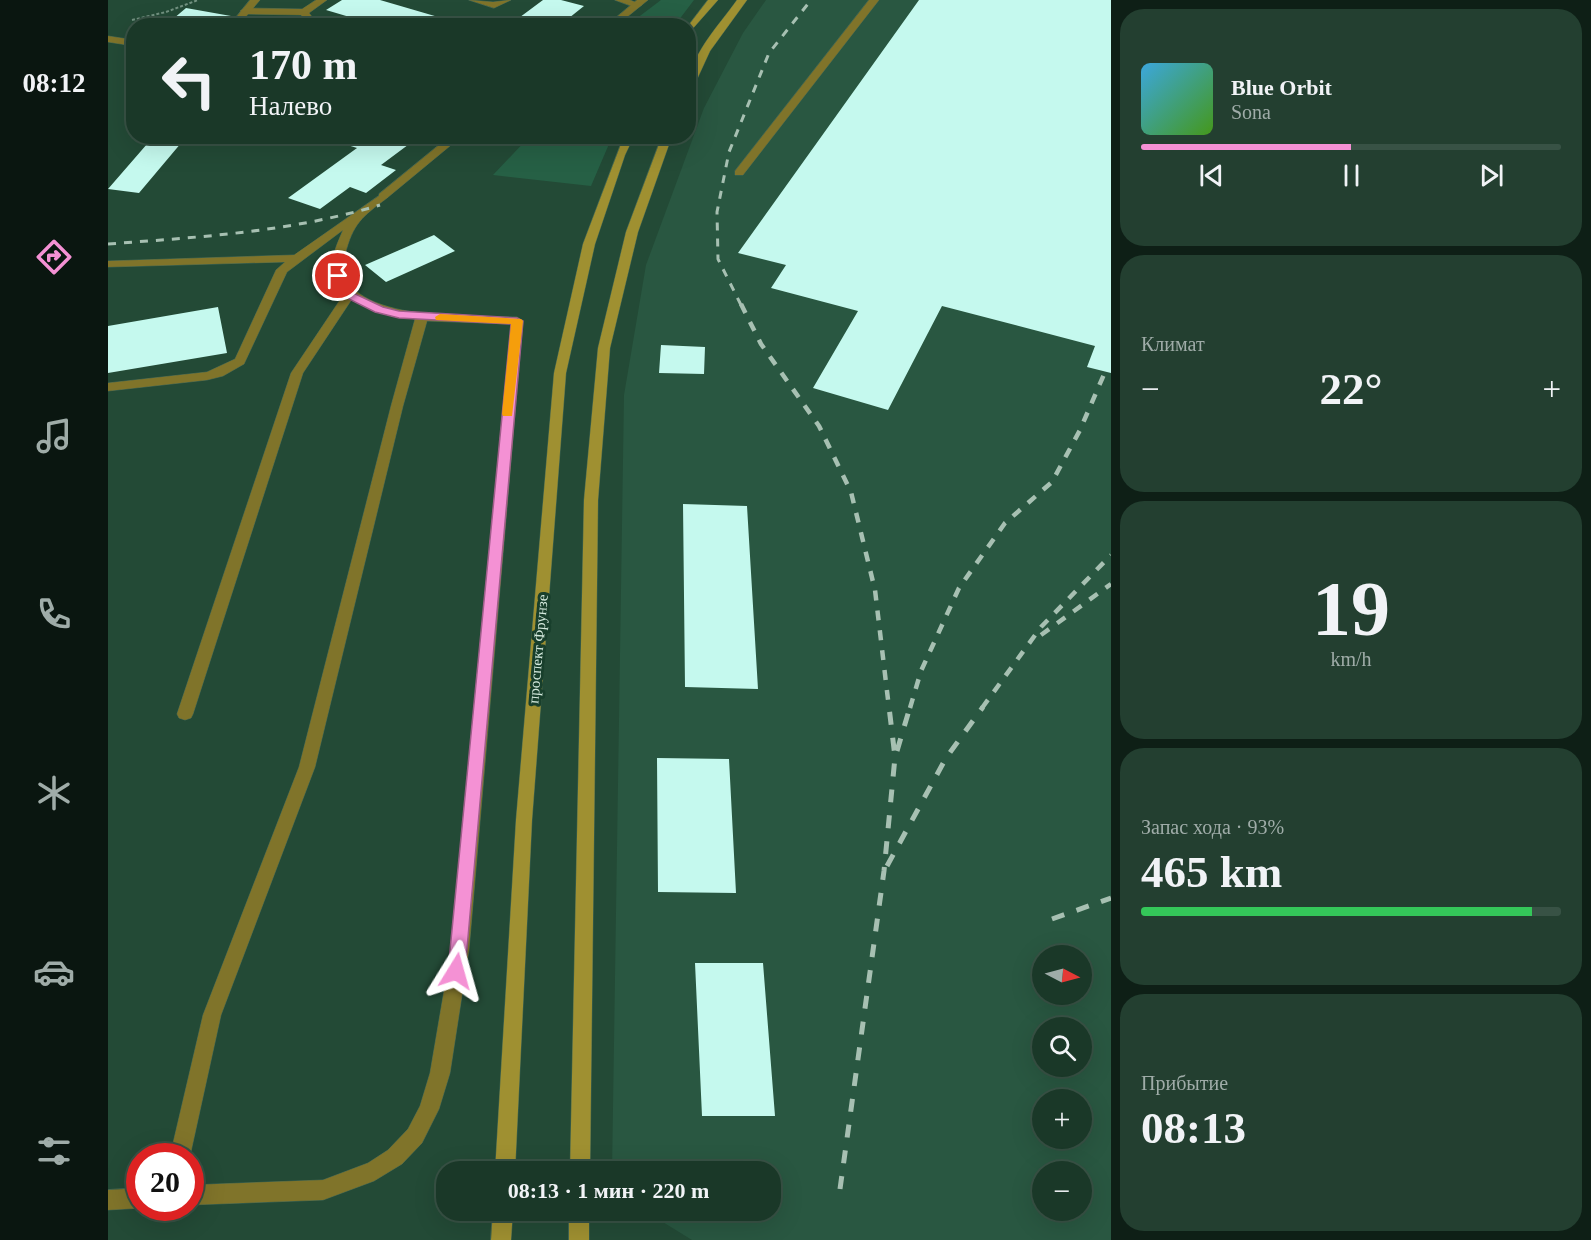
<!DOCTYPE html>
<html lang="ru">
<head>
<meta charset="utf-8">
<style>
  :root { --surface:#1a3828; --page:#233f30; --text:#f1f3f6; --muted:#9faca8; --line:#385245; --accent:#f491d4 }
  body { margin:0; font-family:Georgia,serif; background:var(--page); color:var(--text); height:100vh; display:flex; flex-direction:column; font-size:22px; white-space:nowrap }
  * { box-sizing:border-box; margin:0 }
  p { font-size:20px; color:var(--muted) }
  .icon { flex:none; width:33px; height:33px; fill:none; stroke:currentColor; stroke-width:2; stroke-linecap:round; stroke-linejoin:round }
  .map { position:relative; flex:1; overflow:hidden }
  .details { display:flex; flex-direction:column; gap:9px; padding:9px; background:#0e1f16; width:480px }
  .details>* { flex:none }
  .top-card { position:absolute; left:18px; top:18px; width:570px; height:126px; border-radius:24px; box-shadow:0 6px 24px #0002,0 0 0 2px var(--line); background:#1a3828; color:var(--text); overflow:hidden }
  .needle { width:39px; rotate:96deg }
  .fabs { position:absolute; left:924px; top:945px; display:grid; gap:12px }
  .fabs a { display:grid; place-items:center; width:60px; height:60px; border-radius:50%; background:var(--surface); box-shadow:0 6px 24px #0002,0 0 0 2px var(--line); font-size:30px }
  .speed { position:absolute; left:18px; top:1143px; display:flex; gap:12px; font-size:30px; font-weight:700; text-align:center }
  .speed>* { display:grid; place-content:center; width:78px; height:78px; border-radius:50%; background:var(--surface); box-shadow:0 6px 24px #0002,0 0 0 2px var(--line); line-height:1 }
  .speed .limit { border:9px solid #d22; background:#fff; color:#111 }
  .pin { position:absolute; display:grid; place-items:center; width:51px; height:51px; color:#fff; margin:-26px; border:3px solid #fff; border-radius:50%; box-shadow:0 2px 6px #0007 }
  .me { position:absolute; width:66px; margin:-33px; rotate:8deg; stroke-linejoin:round; filter:drop-shadow(0 0 4px #0008) }
  .turn { display:flex; align-items:center; gap:21px; height:126px; padding:0 24px; font-size:27px }
  .turn .icon { width:78px; height:78px; stroke-width:2.5 }
  .turn b { display:block; font-size:42px; line-height:51px }
  .big { font-size:45px; font-weight:800; line-height:1.1 }
  .details .tile { flex:1; display:flex; flex-direction:column; justify-content:center; gap:9px; min-width:0; padding:0 21px; border-radius:24px; background:var(--page) }
  .details .dial { align-items:center; gap:0 }
  .dial b { font-size:78px; line-height:1 }
  .song { display:flex; align-items:center; gap:18px }
  .cover { width:72px; height:72px; border-radius:9px; background:linear-gradient(135deg,hsl(200 70% 55%),hsl(100 70% 35%)) }
  .played { height:6px; border-radius:3px; background:linear-gradient(90deg,var(--accent) 50%,var(--line) 50%) }
  .keys { display:flex; justify-content:space-around; direction:ltr }
  .heat { display:flex; justify-content:space-between; align-items:center; font-size:33px; direction:ltr }
  .charge { height:9px; border-radius:4px; background:linear-gradient(90deg,#34c759 93%,var(--line) 0) }
  .trip { position:absolute; left:328px; top:1161px; width:345px; height:60px; border-radius:24px; background:var(--surface); box-shadow:0 6px 24px #0002,0 0 0 2px var(--line); font-weight:800; line-height:60px; text-align:center }
  main { display:flex; flex:1; min-height:0 }
  .tab-bar { display:flex; flex-direction:column; width:108px; justify-content:space-around; align-items:center; background:#0a1610; color:var(--muted) }
  .tab-bar .icon { width:42px; height:42px }
  .tab-bar .current { color:var(--accent) }
  .tab-bar b { font-size:27px; color:var(--text) }
  .map>svg:first-child { display:block }
</style>
</head>
<body>
<main>
<nav class="tab-bar">
<b>08:12</b>
<svg class="icon current" aria-label="directions" viewBox="0 0 24 24"><path d="M12 3l9 9-9 9-9-9zM9 14v-3h6M13 9l2 2-2 2"/></svg>
<svg class="icon" aria-label="music" viewBox="0 0 24 24"><path d="M9 18V5l10-2v13"/><circle cx="6" cy="18" r="3"/><circle cx="16" cy="16" r="3"/></svg>
<svg class="icon" aria-label="phone" viewBox="0 0 24 24"><path d="M5 4h4l2 5-3 2q2 4 5 5l2-3 5 2v4C11 20 4 13 5 4z"/></svg>
<svg class="icon" aria-label="climate" viewBox="0 0 24 24"><path d="M12 3v18M4 7l16 10M4 17L20 7"/></svg>
<svg class="icon" aria-label="car" viewBox="0 0 24 24"><path d="M5 17H2v-5l4-1 3-4h7l3 4 3 1v5h-3M9 17h6M6 11h13"/><circle cx="7" cy="17" r="2"/><circle cx="17" cy="17" r="2"/></svg>
<svg class="icon" aria-label="filters" viewBox="0 0 24 24"><path d="M4 7h16M4 17h16"/><circle cx="9" cy="7" r="2"/><circle cx="15" cy="17" r="2"/></svg>
</nav>
<div class="map">
<svg width="1003" height="1240" viewBox="0 0 1003 1240">
  <rect width="100%" height="100%" fill="#234a36"/>
  <path fill="#295741" fill-rule="evenodd" d="M658 0H1003V1240H584L537 1211 663 1210V1172H504L516 395 538 265 596 108 635 33ZM934 956H974V994H934ZM934 1028H974V1066H934ZM934 1100H974V1138H934ZM934 1172H974V1210H934Z"/>
  <path fill="#266045" d="M553 0H586L567 25H520Z
    M422 136H504V137L483 186 385 175Z"/>
  <path fill="#c5f9ee" d="M234 0H272L361 26H272L218 10Z
    M435 0H453L476 6 451 26H400Z
    M811 0H1003V373L979 367 987 346 834 306 780 410 705 388 750 311 663 288 678 265 630 253Z
    M78 8 123 16 112 26 65 19Z
    M46 136H79L31 193 0 189Z
    M243 136H312L273 165 288 170 258 193 242 187 212 209 180 198 249 148 233 143Z
    M326 235 347 251 278 282 257 265Z
    M110 307 119 353 0 373V326Z
    M553 345 597 347 596 374 551 373Z
    M575 504 639 506 650 689 577 687Z
    M549 758 621 759 628 893 550 892Z
    M587 963H655L667 1116H594Z"/>
  <g fill="none" stroke-linecap="round" stroke-linejoin="round">
    <g stroke="#436754" stroke-width="1">
      <path id="lane" d="M208 0H219L201 13 205 18 220 26C208 26 201 25 193 15L137 14 132 11 137 8 194 9Z
        M361 0 385 2 403 0 386 8Z
        M507 0H522L534 5 529 8Z
        M761 0H771L635 175H627V171Z
        M275 193 280 196 279 198C254 217 245 223 237 255 221 324 369 316 409 317L415 321 361 950 342 1073 331 1109 314 1143 294 1164 266 1181 215 1200 82 1205V1185L215 1180 260 1163 280 1150 300 1129 312 1106 322 1073 343 950 403 324 319 321 295 406 207 767 113 1015 82 1156H62L95 1015 191 767 283 406 307 319C285 315 263 312 244 299L195 373 85 714 83 718 77 720 71 718 69 714 183 373 236 294C219 267 223 258 235 230L179 272 136 364 115 376 99 380 0 391V383L99 372 127 359 168 270 177 262 0 267V261L186 255Z
        M32 1188V1208H34L0 1210V1190Z"/>
    </g>
    <g stroke="#436754" stroke-width="1">
      <path id="street" d="M142 0H152L130 26H121Z
        M529 0H540L508 26H498Z
        M0 36 26 40V46L0 42Z
        M342 136H354L279 198H271V194Z"/>
    </g>
    <g stroke="#436754" stroke-width="1">
      <path id="secondary" d="M600 0H610L580 34V26Z
        M629 0H639L602 51 585 88 580 91C580 56 610 27 629 0Z
        M516 136H526L517 155 487 244 458 373 424 820 407 1172H387L408 820 446 373 475 244Z
        M554 136H564L530 232 502 348 490 500 482 1172H462L476 500 490 348 518 232Z
        M385 1210H405L403 1240H383Z
        M461 1210H481V1240H461Z"/>
    </g>
    <path stroke="#729180" stroke-width="2" stroke-dasharray="3 2" stroke-linecap="butt" d="M24 20 58 12 90 0"/>
    <use href="#lane" fill="#80742a" fill-rule="evenodd"/>
    <use href="#street" fill="#80742a" fill-rule="evenodd"/>
    <use href="#secondary" fill="#9f9031" fill-rule="evenodd"/>
    <path stroke="#a7c0b2" stroke-width="3" stroke-dasharray="8 8" stroke-linecap="butt" d="M0 244C92 237 183 232 272 205
      M633 305 610 259 609 212 621 152 661 53 703 0"/>
    <path stroke="#a7c0b2" stroke-width="4.5" stroke-dasharray="10 10" stroke-linecap="butt" d="M633 304 653 344 711 426 743 492 767 590 781 708
      M933 635 1003 584
      M802 708 813 671 851 588 897 523 944 482 972 430 997 372
      M874 708 933 627 1003 555"/>
    <path stroke="#a7c0b2" stroke-width="5" stroke-dasharray="13 13" stroke-linecap="butt" d="M789 751 802 707
      M779 866 838 758 875 707
      M944 919 1003 898
      M732 1189 776 871 787 757 781 707"/>
  </g>
  <path fill="#f491d4" stroke="#9f5e8a" stroke-width="1.5" d="M230 273 234 274 245 293 275 307 291 311 409 318 415 321 357 971 354 976 348 979 342 976 340 971 403 324 291 318 267 312 237 297 225 276Z"/>
  <path fill="#f59e0b" d="M332 314 413 319 415 321 404 416H395L394 414 403 324 328 320 327 317Z"/>
  <g text-anchor="middle" dominant-baseline="central" stroke-width="6" stroke-linejoin="round" paint-order="stroke">
    <g font-size="15" fill="#d4e9dd" stroke="#183f2c">
      <text transform="translate(430 649) rotate(-85)">проспект Фрунзе</text>
    </g>
  </g>
</svg>
<div class="fabs">
<a><svg class="needle" viewBox="-14 -14 28 28"><path d="M0-13l5 13h-10z" fill="#e53935"/><path d="M0 13l5-13h-10z" fill="#9faca8"/></svg></a>
<a><svg class="icon" aria-label="search" viewBox="0 0 24 24"><circle cx="10" cy="10" r="6"/><path d="M15 15l6 6"/></svg></a>
<a>+</a>
<a>−</a>
</div>
<div class="speed"><div class="limit">20</div></div>
<div class="pin" style="left:230px;top:276px;background:#d93025"><svg class="icon" aria-label="arrive" viewBox="0 0 24 24"><path d="M6 21V4h12l-3 4 3 4H6"/></svg></div>
<svg class="me" style="left:348px;top:971px" viewBox="-20 -20 40 40"><path d="M0-17L14 15 0 8-14 15z" fill="#f491d4" stroke="#fff" stroke-width="4"/></svg>
<div class="trip">08:13 · 1 мин · 220 m</div>
<div class="top-card">
<div class="turn"><svg class="icon" aria-label="left" viewBox="0 0 24 24"><path d="M17 20v-9H6M10 6l-5 5 5 5"/></svg><div><b>170 m</b>Налево</div></div>
</div>
</div>
<section class="details">
<div class="tile">
<div class="song"><i class="cover"></i><div><b>Blue Orbit</b><p>Sona</p></div></div>
<div class="played"></div>
<div class="keys"><svg class="icon" aria-label="previous" viewBox="0 0 24 24"><path d="M18 5L8 12l10 7zM5 5v14"/></svg><svg class="icon" aria-label="pause" viewBox="0 0 24 24"><path d="M8 5v14M16 5v14"/></svg><svg class="icon" aria-label="next" viewBox="0 0 24 24"><path d="M6 5l10 7-10 7zM19 5v14"/></svg></div>
</div>
<div class="tile"><p>Климат</p>
<div class="heat"><a>−</a><b class="big">22°</b><a>+</a></div>
</div>
<div class="tile dial"><b>19</b><p>km/h</p></div>
<div class="tile"><p>Запас хода · 93%</p><b class="big">465 km</b><div class="charge"></div></div>
<div class="tile"><p>Прибытие</p><b class="big">08:13</b></div>
</section>
</main>
</body>
</html>
